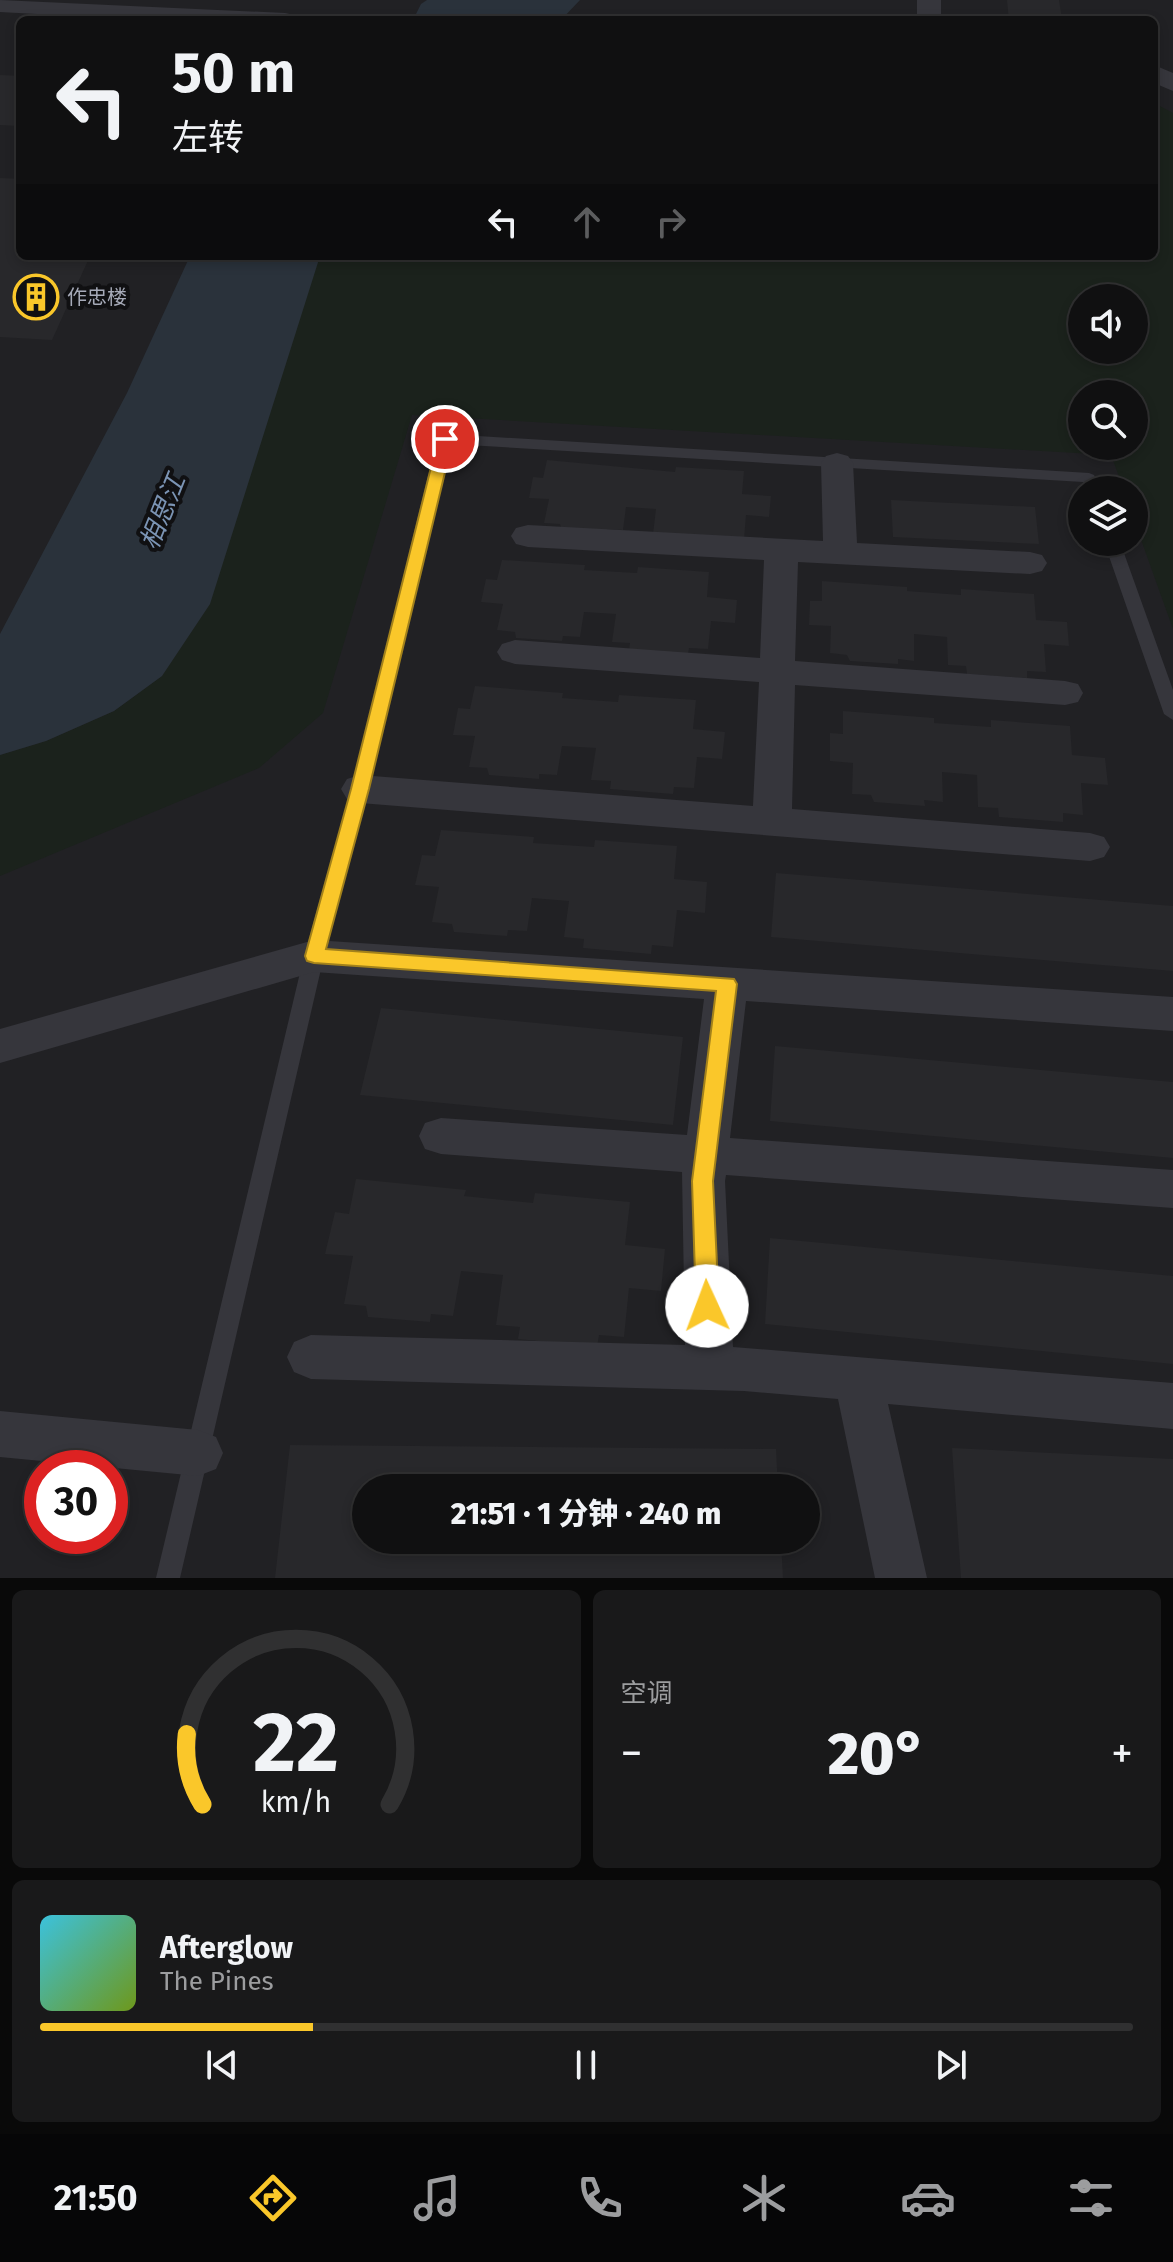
<!DOCTYPE html>
<html lang="zh">
<head>
<meta charset="utf-8">
<style>
  :root { --surface:#101011; --page:#19191a; --text:#f1f3f6; --muted:#9c9d9f; --line:#303031; --accent:#fac72a }
  body { margin:0; font-family:"Fira Sans","Noto Sans SC",sans-serif; background:var(--page); color:var(--text); height:100vh; display:flex; flex-direction:column; font-size:30px; white-space:nowrap }
  * { box-sizing:border-box; margin:0 }
  p { font-size:26px; color:var(--muted) }
  .icon { flex:none; width:44px; height:44px; fill:none; stroke:currentColor; stroke-width:2; stroke-linecap:round; stroke-linejoin:round }
  .map { position:relative; height:1578px; overflow:hidden }
  .panel { display:flex; flex-direction:column; gap:12px; padding:12px; background:#090909; flex:1 }
  .panel>* { flex:none }
  .top-card { position:absolute; left:16px; top:16px; width:1142px; height:244px; border-radius:12px; box-shadow:0 4px 12px #0003,0 0 0 2px var(--line); background:#101011; color:var(--text); overflow:hidden }
  .fabs { position:absolute; left:1068px; top:284px; display:grid; gap:16px }
  .fabs a { display:grid; place-items:center; width:80px; height:80px; border-radius:50%; background:var(--surface); box-shadow:0 4px 12px #0003,0 0 0 2px var(--line); font-size:40px }
  .speed { position:absolute; left:24px; top:1450px; display:flex; gap:16px; font-size:40px; font-weight:700; text-align:center }
  .speed>* { display:grid; place-content:center; width:104px; height:104px; border-radius:50%; background:var(--surface); box-shadow:0 4px 12px #0003,0 0 0 2px var(--line); line-height:1 }
  .speed .limit { border:12px solid #d22; background:#fff; color:#111 }
  .pin { position:absolute; display:grid; place-items:center; width:68px; height:68px; color:#fff; margin:-34px; border:4px solid #fff; border-radius:50%; box-shadow:0 2px 8px #0007 }
  .me { position:absolute; width:88px; margin:-44px; rotate:358deg; stroke-linejoin:round; filter:drop-shadow(0 0 6px #0008) }
  .turn { display:flex; align-items:center; gap:28px; height:168px; padding:0 24px; font-size:36px }
  .turn .icon { width:104px; height:104px; stroke-width:2.5 }
  .turn b { display:block; font-size:56px; line-height:68px }
  .lanes { display:flex; align-items:center; height:76px; padding:0 24px; background:#0003; justify-content:center; gap:40px; direction:ltr }
  .lanes .off { opacity:.35 }
  .big { font-size:60px; font-weight:800; line-height:1.1 }
  .panel .tile { flex:1; display:flex; flex-direction:column; justify-content:center; gap:12px; min-width:0; padding:0 28px; border-radius:12px; background:var(--page) }
  .panel .dial { align-items:center; gap:0 }
  .dial svg { height:208px; overflow:visible; fill:none; stroke:var(--line); stroke-width:7; stroke-linecap:round; text-anchor:middle }
  .dial text { fill:var(--text); stroke:none }
  .song { display:flex; align-items:center; gap:24px }
  .cover { width:96px; height:96px; border-radius:12px; background:linear-gradient(135deg,hsl(190 70% 55%),hsl(80 70% 35%)) }
  .played { height:8px; border-radius:4px; background:linear-gradient(90deg,var(--accent) 25%,var(--line) 25%) }
  .keys { display:flex; justify-content:space-around; direction:ltr }
  .heat { display:flex; justify-content:space-between; align-items:center; font-size:44px; direction:ltr }
  .panel .tiles { flex:1; display:grid; gap:12px; grid-template-columns:1fr 1fr }
  .tile:last-child { grid-column:span 2 }
  .trip { position:absolute; left:352px; top:1474px; width:468px; height:80px; border-radius:40px; background:var(--surface); box-shadow:0 4px 12px #0003,0 0 0 2px var(--line); font-weight:800; line-height:80px; text-align:center }
  .tabs { display:flex; height:128px; justify-content:space-around; align-items:center; background:#060607; color:var(--muted) }
  .tabs .icon { width:56px; height:56px }
  .tabs .active { color:var(--accent) }
  .tabs b { font-size:36px; color:var(--text) }
  .map>svg:first-child { display:block }
</style>
</head>
<body>
<div class="map">
<svg width="1173" height="1578" viewBox="0 0 1173 1578">
  <rect width="100%" height="100%" fill="#151517"/>
  <path fill="#212124" fill-rule="evenodd" d="M0 0H1173V1578H0ZM20 20H1154V256H20ZM1082 298H1134V350H1082ZM1082 394H1134V446H1082ZM1082 490H1134V542H1082ZM42 1468H110V1536H42ZM366 1488H806V1540H366Z"/>
  <path fill="#1b221c" fill-rule="evenodd" d="M1154 103 1173 113V629L1134 520V490H1124L1111 455 412 415 323 713 259 768 0 876V755L46 741 114 711 162 676 320 256H1154ZM1082 298H1134V350H1082ZM1082 394H1134V446H1082Z"/>
  <path fill="#2a323b" d="M427 0H580L561 20H413L421 4Z
    M190 256H320L210 604 162 676 114 711 46 741 0 755V634L127 393Z"/>
  <path fill="#28282b" d="M1007 0H1059L1062 20H1009Z
    M0 75 20 76V126L0 125Z
    M0 178 20 179V256H90L52 340 0 337Z
    M547 460 675 472 676 467 744 471 742 494 771 496 769 517 746 515 744 540 653 534 656 509 626 507 623 530 607 529 606 533 562 530 560 524 544 523 549 499 529 498 533 477 543 478Z
    M891 500 1035 507 1039 544 893 537Z
    M502 560 585 565 584 570 637 573 638 567 709 572 707 597 737 600 735 623 711 621 708 649 689 648 688 654 629 650 630 643 612 642 616 614 584 612 580 637 563 636 562 641 516 638 515 632 497 630 503 604 481 602 486 579 497 580Z
    M822 581 907 587V591L961 595V589L1034 594 1036 620 1067 622 1069 646 1044 644 1046 672 1027 671V678L967 674 966 666 948 665 947 637 914 634V661L898 659V664L850 661 847 655 830 653 831 626 809 625 810 601H822Z
    M475 686 563 693 562 698 618 702 619 695 696 700 693 729 725 732 722 759 697 757 694 788 674 787 673 794 610 789 611 781 591 780 596 748 562 746 557 775 539 774V779L489 775 487 768 469 767 475 736 453 735 458 708 470 709Z
    M843 711 934 718V723L991 727V720L1070 726 1072 755 1105 758 1108 785 1081 783 1083 815 1063 813V822L999 817 998 808 978 807 977 775 942 772 943 802 924 800 925 806 874 802 871 795 852 794 853 763 830 761V733L843 734Z
    M441 830 534 837 533 843 594 847 595 840 677 846 674 879 707 882 705 913 677 910 673 947 652 945 651 954 583 948 584 939 564 937 569 901 532 898 527 931 508 930 507 936 454 932 452 924 432 922 439 887 415 885 422 855 435 856Z
    M776 873 1173 906V971L771 937Z
    M381 1008 683 1037 673 1125 360 1095Z
    M775 1046 1173 1082V1158L770 1121Z
    M356 1179 466 1190 464 1196 533 1203 535 1193 630 1202 625 1245 665 1249 661 1291 629 1288 624 1337 599 1335 597 1347 518 1339 520 1327 496 1325 503 1275 461 1271 453 1316 431 1314 430 1322 368 1317 366 1306 344 1304 353 1256 325 1254 335 1212 349 1214Z
    M770 1238 1173 1276V1364L765 1324Z
    M290 1445 776 1449 778 1488H366V1540H781L783 1578H275Z
    M952 1448 1173 1459V1578H961Z"/>
  <g fill="none" stroke-linecap="round" stroke-linejoin="round">
    <path fill="#36363c" fill-rule="evenodd" d="M445 434 1089 473 1094 475 1101 490H1085L1083 482 451 444 369 789 324 956 180 1578H156L304 956 351 789 437 439Z
      M1104 542H1120L1173 690V720L1164 714Z"/>
    <path fill="#36363c" fill-rule="evenodd" d="M0 0 285 13 294 15 297 20H146L0 12Z
      M917 0H941V20H917Z
      M1154 65 1173 73V91L1154 83Z
      M837 453 848 456 853 463 857 543 1030 552 1042 555 1047 563 1042 571 1030 574 798 562 795 661 1065 681 1078 684 1083 693 1078 702 1065 705 795 685 792 809 1090 833 1104 837 1110 847 1104 857 1090 861 360 803 347 799 341 789 347 779 360 775 753 806 759 682 515 664 502 660 497 652 502 644 515 640 760 658 764 560 528 547 516 544 511 536 516 528 528 525 823 541 821 463 826 456Z
      M314 940 1173 997V1031L746 1001 730 1138 1173 1170V1208L726 1175 725 1181 733 1347 1173 1383V1429L888 1404 927 1578H875L838 1399 744 1391 311 1379 294 1372 287 1357 294 1342 311 1335 685 1345 682 1172 441 1154 425 1149 419 1136 425 1123 441 1118 687 1135 704 999 314 972 0 1063V1029Z
      M0 1411 198 1430 216 1437 223 1453 216 1469 198 1476 0 1457Z"/>
  </g>
  <path fill="#fac72a" stroke="#a2811b" stroke-width="2" d="M445 434 453 439 369 789 326 949 734 979 737 984 713 1181 719 1306 715 1313 707 1316 699 1313 696 1306 692 1181 716 991 314 963 307 961 305 956 351 789 438 439Z"/>
  <defs>
    <g id="building-ring" transform="scale(2.3)"><circle r="9.5" fill="#101012" stroke="#fac72a" stroke-width="1.5"/><path d="M-4-6H4V6H1V3H-1V6H-4ZM-2.5-4.3h1.7v1.8h-1.7ZM.8-4.3h1.7v1.8H.8ZM-2.5-1h1.7V.8h-1.7ZM.8-1h1.7V.8H.8Z" fill="#fac72a"/></g>
  </defs>
  <g fill-rule="evenodd">
    <use href="#building-ring" x="36" y="297"/>
  </g>
  <g text-anchor="middle" dominant-baseline="central" stroke-width="8" stroke-linejoin="round" paint-order="stroke">
    <g font-size="20" fill="#a6aab8" stroke="#101012" text-anchor="start">
      <text x="67" y="297">作忠楼</text>
    </g>
    <g font-size="26" font-style="italic" fill="#7b94b4" stroke="#101012">
      <text transform="translate(163 512) rotate(-68)">相思江</text>
    </g>
  </g>
</svg>
<div class="fabs">
<a><svg class="icon" aria-label="sound" viewBox="0 0 24 24"><path d="M4 9h4l5-4v14l-5-4H4zM17 9q2 3 0 6"/></svg></a>
<a><svg class="icon" aria-label="search" viewBox="0 0 24 24"><circle cx="10" cy="10" r="6"/><path d="M15 15l6 6"/></svg></a>
<a><svg class="icon" aria-label="layers" viewBox="0 0 24 24"><path d="M12 4l9 5-9 5-9-5zM3 14l9 5 9-5"/></svg></a>
</div>
<div class="speed"><div class="limit">30</div></div>
<div class="pin" style="left:445px;top:439px;background:#d93025"><svg class="icon" aria-label="arrive" viewBox="0 0 24 24"><path d="M6 21V4h12l-3 4 3 4H6"/></svg></div>
<svg class="me" style="left:707px;top:1306px" viewBox="-20 -20 40 40"><circle r="19" fill="#fff"/><path d="M0-13L10 11 0 6-10 11z" fill="#fac72a"/></svg>
<div class="trip">21:51 · 1 分钟 · 240 m</div>
<div class="top-card">
<div class="turn"><svg class="icon" aria-label="left" viewBox="0 0 24 24"><path d="M17 20v-9H6M10 6l-5 5 5 5"/></svg><div><b>50 m</b>左转</div></div>
<div class="lanes"><svg class="icon" aria-label="left" viewBox="0 0 24 24"><path d="M17 20v-9H6M10 6l-5 5 5 5"/></svg><svg class="icon off" aria-label="ahead" viewBox="0 0 24 24"><path d="M12 20V5M6 11l6-6 6 6"/></svg><svg class="icon off" aria-label="right" viewBox="0 0 24 24"><path d="M7 20v-9h11M14 6l5 5-5 5"/></svg></div>
</div>
</div>
<section class="panel">
<div class="tiles">
<div class="tile dial"><svg viewBox="0 0 100 80">
<path d="M14 69A42 42 0 1 1 86 69"/>
<path d="M14 69A42 42 0 0 1 8 42" stroke="#fac72a"/>
<text x="50" y="56" font-size="32" font-weight="700">22</text>
<text x="50" y="72" font-size="11">km/h</text>
</svg></div>
<div class="tile"><p>空调</p>
<div class="heat"><a>−</a><b class="big">20°</b><a>+</a></div>
</div>
<div class="tile">
<div class="song"><i class="cover"></i><div><b>Afterglow</b><p>The Pines</p></div></div>
<div class="played"></div>
<div class="keys"><svg class="icon" aria-label="previous" viewBox="0 0 24 24"><path d="M18 5L8 12l10 7zM5 5v14"/></svg><svg class="icon" aria-label="pause" viewBox="0 0 24 24"><path d="M8 5v14M16 5v14"/></svg><svg class="icon" aria-label="next" viewBox="0 0 24 24"><path d="M6 5l10 7-10 7zM19 5v14"/></svg></div>
</div>
</div>
</section>
<nav class="tabs">
<b>21:50</b>
<svg class="icon active" aria-label="directions" viewBox="0 0 24 24"><path d="M12 3l9 9-9 9-9-9zM9 14v-3h6M13 9l2 2-2 2"/></svg>
<svg class="icon" aria-label="music" viewBox="0 0 24 24"><path d="M9 18V5l10-2v13"/><circle cx="6" cy="18" r="3"/><circle cx="16" cy="16" r="3"/></svg>
<svg class="icon" aria-label="phone" viewBox="0 0 24 24"><path d="M5 4h4l2 5-3 2q2 4 5 5l2-3 5 2v4C11 20 4 13 5 4z"/></svg>
<svg class="icon" aria-label="climate" viewBox="0 0 24 24"><path d="M12 3v18M4 7l16 10M4 17L20 7"/></svg>
<svg class="icon" aria-label="car" viewBox="0 0 24 24"><path d="M5 17H2v-5l4-1 3-4h7l3 4 3 1v5h-3M9 17h6M6 11h13"/><circle cx="7" cy="17" r="2"/><circle cx="17" cy="17" r="2"/></svg>
<svg class="icon" aria-label="filters" viewBox="0 0 24 24"><path d="M4 7h16M4 17h16"/><circle cx="9" cy="7" r="2"/><circle cx="15" cy="17" r="2"/></svg>
</nav>
</body>
</html>
